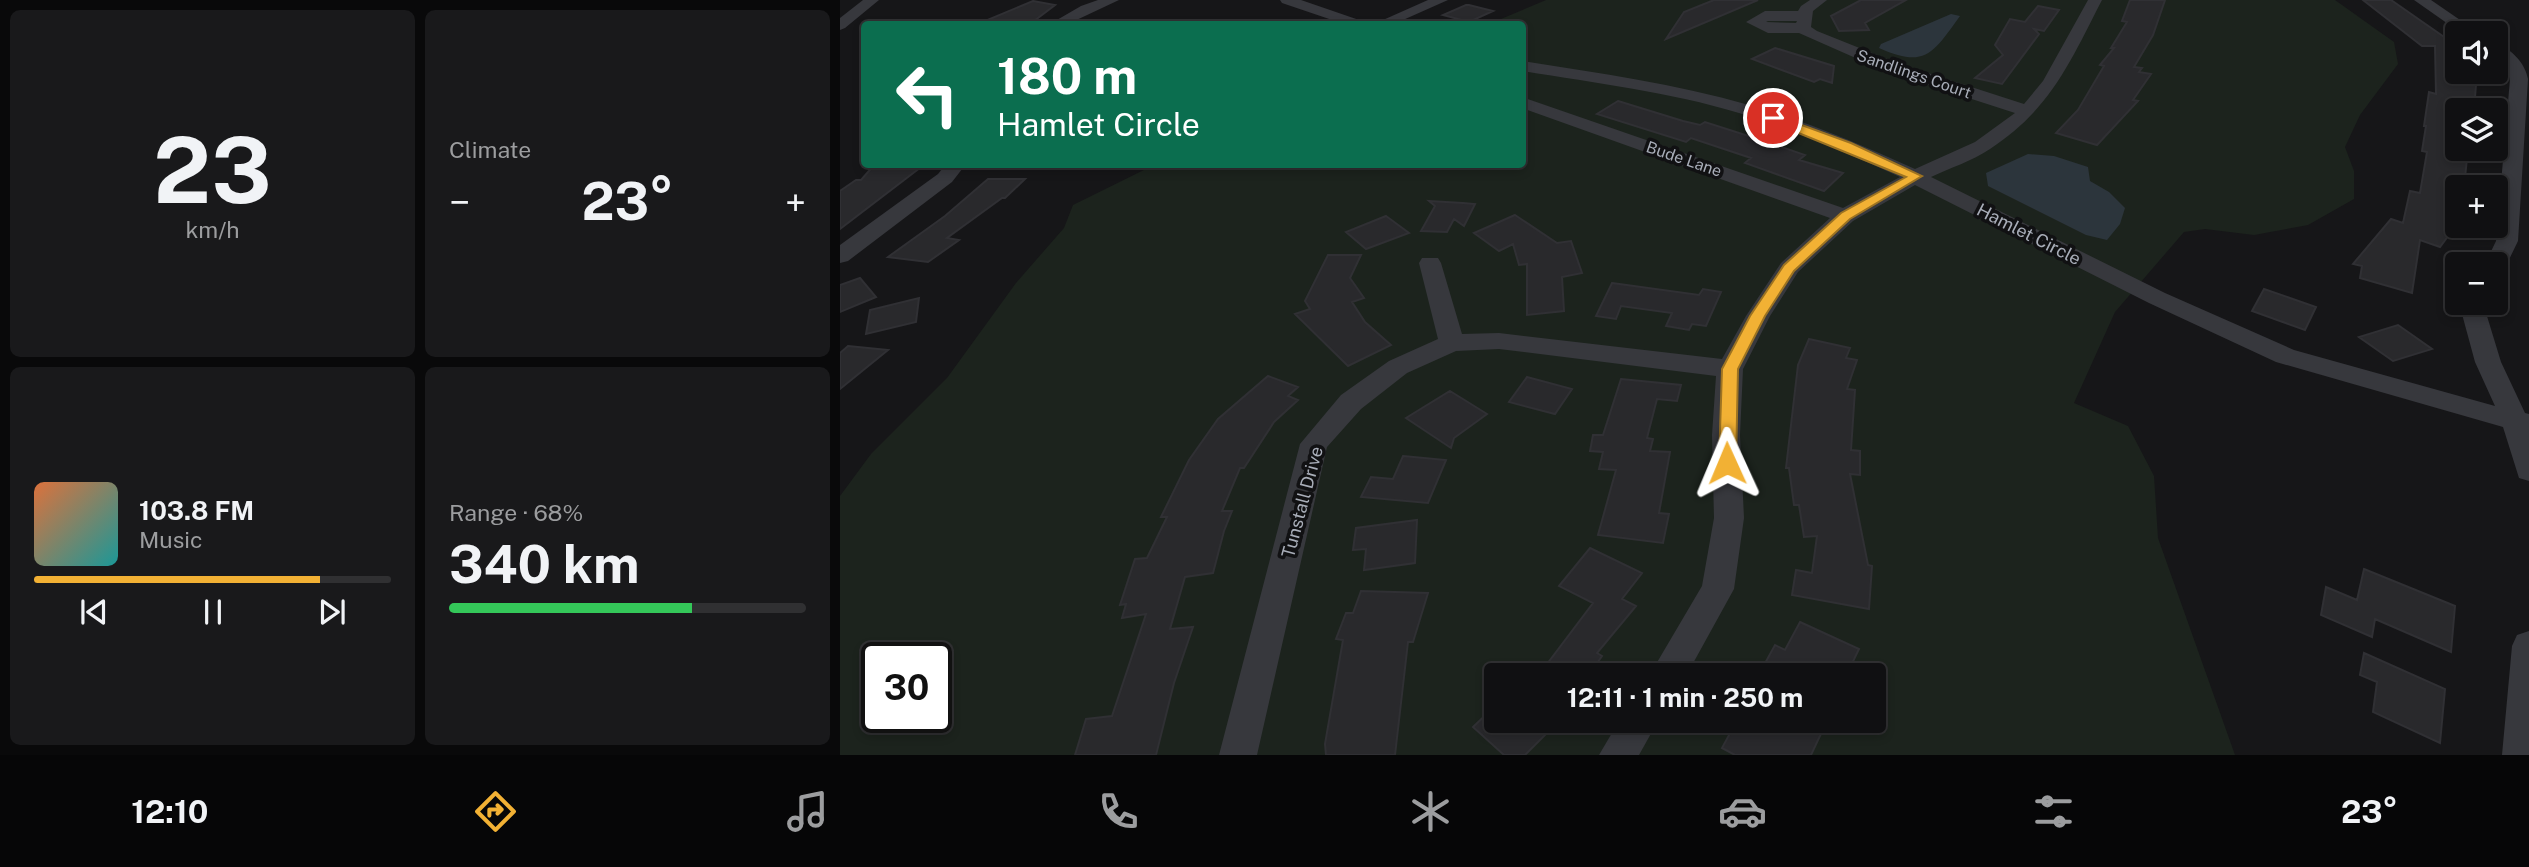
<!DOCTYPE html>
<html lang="en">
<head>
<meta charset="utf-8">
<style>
  :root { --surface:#101012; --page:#19191b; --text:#f1f3f6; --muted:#9c9d9f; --line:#303032; --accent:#f2b134 }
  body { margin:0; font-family:"Public Sans",sans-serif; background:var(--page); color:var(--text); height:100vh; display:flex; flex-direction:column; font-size:26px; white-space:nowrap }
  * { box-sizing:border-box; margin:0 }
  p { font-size:23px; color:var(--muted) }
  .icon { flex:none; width:38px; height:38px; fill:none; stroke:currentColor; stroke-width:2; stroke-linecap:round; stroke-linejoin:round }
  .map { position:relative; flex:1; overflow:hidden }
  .panel { display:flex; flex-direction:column; gap:10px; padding:10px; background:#09090a; width:840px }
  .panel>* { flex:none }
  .top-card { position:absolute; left:21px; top:21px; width:665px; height:147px; border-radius:7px; box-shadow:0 4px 10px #0003,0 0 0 2px var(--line); background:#0b6e4f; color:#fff; overflow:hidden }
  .controls { position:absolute; left:1605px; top:21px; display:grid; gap:14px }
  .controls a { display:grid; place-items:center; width:63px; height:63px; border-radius:7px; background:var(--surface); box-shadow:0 4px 10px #0003,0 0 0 2px var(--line); font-size:35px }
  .speed { position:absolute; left:21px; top:642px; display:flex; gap:14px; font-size:35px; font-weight:700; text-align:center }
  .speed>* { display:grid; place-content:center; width:91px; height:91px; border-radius:50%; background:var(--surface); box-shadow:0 4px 10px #0003,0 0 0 2px var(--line); line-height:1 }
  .speed .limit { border:4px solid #111; border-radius:10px; background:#fff; color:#111 }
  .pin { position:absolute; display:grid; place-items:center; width:60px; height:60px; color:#fff; margin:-30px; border:4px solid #fff; border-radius:50%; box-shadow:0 2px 7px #0007 }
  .me { position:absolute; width:77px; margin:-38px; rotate:359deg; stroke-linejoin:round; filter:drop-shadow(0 0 5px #0008) }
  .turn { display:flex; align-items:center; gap:24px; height:147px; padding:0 21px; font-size:32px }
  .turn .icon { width:91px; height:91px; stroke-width:2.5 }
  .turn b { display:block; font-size:49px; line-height:60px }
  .big { font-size:52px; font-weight:700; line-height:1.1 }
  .panel .card { flex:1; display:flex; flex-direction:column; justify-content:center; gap:10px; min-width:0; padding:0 24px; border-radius:10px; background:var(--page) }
  .panel .dial { align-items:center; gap:0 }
  .dial b { font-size:91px; line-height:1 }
  .song { display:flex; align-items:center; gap:21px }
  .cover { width:84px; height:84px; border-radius:10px; background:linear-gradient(135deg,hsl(20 70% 55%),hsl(180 70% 35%)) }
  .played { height:7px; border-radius:4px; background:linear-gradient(90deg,var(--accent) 80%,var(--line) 80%) }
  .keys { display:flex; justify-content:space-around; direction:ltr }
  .heat { display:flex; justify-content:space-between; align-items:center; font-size:38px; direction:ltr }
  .charge { height:10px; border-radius:5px; background:linear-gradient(90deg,#34c759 68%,var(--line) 0) }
  .panel .tiles { flex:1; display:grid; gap:10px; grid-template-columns:repeat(2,1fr) }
  .trip { position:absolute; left:644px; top:663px; width:402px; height:70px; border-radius:7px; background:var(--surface); box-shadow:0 4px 10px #0003,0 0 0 2px var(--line); font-weight:700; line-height:70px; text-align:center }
  .menu { display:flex; height:112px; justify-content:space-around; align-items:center; background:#060607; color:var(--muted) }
  .menu .icon { width:49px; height:49px }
  .menu .active { color:var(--accent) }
  .menu b { font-size:32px; color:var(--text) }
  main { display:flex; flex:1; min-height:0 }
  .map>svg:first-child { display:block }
</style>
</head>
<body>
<main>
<section class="panel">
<div class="tiles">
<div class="card dial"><b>23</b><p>km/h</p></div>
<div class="card"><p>Climate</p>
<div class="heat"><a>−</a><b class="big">23°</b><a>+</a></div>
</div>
<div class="card">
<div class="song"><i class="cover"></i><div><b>103.8 FM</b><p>Music</p></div></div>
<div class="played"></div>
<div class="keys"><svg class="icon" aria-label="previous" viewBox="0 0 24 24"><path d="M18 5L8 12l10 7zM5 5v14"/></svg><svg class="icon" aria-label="pause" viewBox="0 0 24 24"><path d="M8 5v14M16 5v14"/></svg><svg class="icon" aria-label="next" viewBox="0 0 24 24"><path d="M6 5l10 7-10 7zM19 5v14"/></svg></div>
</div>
<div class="card"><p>Range · 68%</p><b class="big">340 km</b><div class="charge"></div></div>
</div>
</section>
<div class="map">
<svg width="1689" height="755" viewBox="0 0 1689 755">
  <rect width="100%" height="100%" fill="#161618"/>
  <path fill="#1c231d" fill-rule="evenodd" d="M706 0H1495L1554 42 1558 64 1520 115 1505 147 1514 171V199L1468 225 1414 235 1365 229 1344 232 1275 312 1234 403 1288 426 1314 476 1318 538 1395 755H0V496L31 454 107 378 176 283 224 228 233 205 314 165 682 164V24H649ZM37 658H96V718H37ZM656 676H1034V721H656Z"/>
  <path fill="#2c353c" d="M1111 14 1120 16C1093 53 1086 69 1039 48L1041 44Z
    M1188 154 1214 156 1248 167 1250 181 1269 192 1285 208 1280 224 1267 240 1246 235 1148 186 1146 173Z"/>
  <path fill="#29292c" stroke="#303034" stroke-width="2" d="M874 0H918L826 39 844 12Z
    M1021 0H1066L1025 23 1029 30 999 31 991 16Z
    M1290 0H1325L1313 35 1294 67 1302 68 1299 72 1311 74 1293 100 1298 101 1257 145 1216 133 1238 110 1264 66 1260 65 1274 48H1271L1287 22 1282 21Z
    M1523 0H1551L1617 46V72H1637L1634 110H1617V149H1628L1624 187H1617V224L1600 247 1580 240 1572 293 1520 278 1522 266 1513 264 1551 219 1563 223 1570 191 1580 193 1587 152 1582 151 1586 126H1584L1589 92 1596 94 1595 46H1582Z
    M193 1 215 5 190 24H138Z
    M626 5H629L653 11 629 22 603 15Z
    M1198 6 1219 10 1204 31 1194 29 1199 34 1162 84 1135 78 1163 55 1155 45 1170 19 1185 22Z
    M935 48 994 66 992 83 980 79 974 82 912 59Z
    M778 101 843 121 860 125 865 122 921 140 965 155 959 160 1003 173 984 191 905 163 911 158 851 138 846 142 757 114Z
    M35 164H85L0 229V191L16 180H21Z
    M148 179H185L165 198H162L107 238 119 240 88 262 48 257 105 216Z
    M589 201 623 203 635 204 624 226 614 219 607 232 581 231 595 206Z
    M675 215 717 243 731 241 742 273 722 277 724 311 687 315V264L679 265 673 244 659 251 634 233Z
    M546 216 569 233 526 249 506 232Z
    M488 255H521L510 278 524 298 512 302 525 322 551 345 508 366 455 314 470 309 465 301Z
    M20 278 36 297 0 312V285Z
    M772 283 859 295 863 289 881 292 866 326 852 324 849 330 826 326 832 313 781 306 776 319 756 316Z
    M1424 289 1476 307 1465 330 1412 311Z
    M79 298 76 322 26 334 30 310Z
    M1558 325 1592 349 1553 361 1519 337Z
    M969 339 1010 348 1006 358 1017 360 1007 389 1015 390 1011 450 1020 451V475L1010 474 1028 565 1032 566 1029 609 952 595 956 570 972 573 977 536 964 537 959 505H954L949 468H946L958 365Z
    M8 346 48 350 0 389V353Z
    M428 376 458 387 448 396 458 400 434 422 404 468H400L382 511H392L384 531 373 573 345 577 330 629 353 627 334 683 316 755H235L246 719 272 716 306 614 282 618 286 604 280 605 295 559 307 558 327 517H321L349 460 378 419Z
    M687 377 732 389 715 414 669 402Z
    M781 379 841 385 837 401 817 399 807 438 813 439 810 451 830 452 819 513 829 514 823 543 758 535 776 470 759 469 763 452 750 451 753 435H763Z
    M610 391 647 414 614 438 611 448 566 418Z
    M563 456 606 460 588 503 521 497 531 477 553 479Z
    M577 520 575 563 524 570 526 549 513 550 516 528Z
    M750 548 802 573 782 599 796 606 757 653 762 656 748 676H698L753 603 719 586Z
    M1524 569 1615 606 1611 652 1535 619 1532 637 1481 615 1486 587 1517 600Z
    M521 591 588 593 573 642H568L555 755H486L485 744 503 640 496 639 506 613H513Z
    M960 622 1019 649 1006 676H918L935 645 945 650Z
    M1524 653 1605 689 1600 743 1533 712 1537 682 1520 675Z
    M656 705V721H719L685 755H664L633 727Z
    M914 721H987L971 755H895L882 748 896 722 910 729Z"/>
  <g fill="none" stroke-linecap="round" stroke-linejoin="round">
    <path fill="#37383d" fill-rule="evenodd" d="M23 0H39L5 28 0 30V18Z
      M258 0H279L228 24H210L241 6Z
      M440 0H461L522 21 525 24H504L442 3Z
      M588 0H608L554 24H534Z
      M970 0H987L973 11 971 27 977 31 1057 63 1184 104 1203 81 1248 0H1262C1230 62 1211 109 1150 149 1132 161 1110 168 1091 177L1325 293 1454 350 1655 406 1635 362 1619 303H1643L1661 362 1685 413 1689 414V481L1679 478 1663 427 1436 362 1309 303 1075 185 1013 221 958 272 930 316 903 369 900 435 904 518 894 589 846 676H809L862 586 874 518 872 435 876 376 659 349 616 351 567 373 521 409 487 447 417 755H379L460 444 501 395 549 361 598 339 579 263 582 258H598L601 263 622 334 659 333 882 359 906 316 941 263 990 218 682 108V97L1003 208 1060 177C1007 153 954 130 899 113 829 92 755 83 682 71V61C759 73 835 84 909 105 966 121 1021 145 1075 169L1135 142 1175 113 1045 71 959 33H928L906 22 925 11H958L961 6ZM957 21 956 23 926 22 928 21Z
      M1574 0H1591L1639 33H1621Z
      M1656 44C1672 49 1685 63 1688 79L1678 241 1664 270 1656 272V264H1645L1656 241 1670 79 1669 69 1656 57Z
      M106 164H126L112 182 8 261 0 263V245L98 174Z
      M1689 631V755H1662L1672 646 1677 635Z
      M779 721H818L799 755H759Z"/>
  </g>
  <path fill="#f2b134" stroke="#9d7322" stroke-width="2" d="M929 116H937L1011 143 1082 176 1010 219 954 271 925 316 898 369 896 463 894 467H881L879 463 882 369 910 316 944 265 1001 213 1066 177 929 121Z"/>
  <g text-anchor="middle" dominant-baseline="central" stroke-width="7" stroke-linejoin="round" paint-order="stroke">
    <g font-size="16" fill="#a8adb8" stroke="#111113">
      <text transform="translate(1074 74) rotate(19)">Sandlings Court</text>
      <text transform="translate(844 159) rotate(19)">Bude Lane</text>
    </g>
    <g font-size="18" fill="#a8adb8" stroke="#111113">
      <text transform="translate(1189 234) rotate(27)">Hamlet Circle</text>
      <text transform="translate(462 502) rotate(-75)">Tunstall Drive</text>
    </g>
  </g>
</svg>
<div class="controls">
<a><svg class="icon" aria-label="sound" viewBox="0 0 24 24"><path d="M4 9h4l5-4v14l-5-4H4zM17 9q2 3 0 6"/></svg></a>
<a><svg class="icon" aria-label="layers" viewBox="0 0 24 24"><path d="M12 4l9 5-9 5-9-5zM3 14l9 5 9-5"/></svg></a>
<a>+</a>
<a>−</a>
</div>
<div class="speed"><div class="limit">30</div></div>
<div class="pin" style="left:933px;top:118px;background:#d93025"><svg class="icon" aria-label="arrive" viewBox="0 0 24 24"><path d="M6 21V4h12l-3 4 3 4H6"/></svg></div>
<svg class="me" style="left:887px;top:463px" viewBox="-20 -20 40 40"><path d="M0-17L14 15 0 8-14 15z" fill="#f2b134" stroke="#fff" stroke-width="4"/></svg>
<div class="trip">12:11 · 1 min · 250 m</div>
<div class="top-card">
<div class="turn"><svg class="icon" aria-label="left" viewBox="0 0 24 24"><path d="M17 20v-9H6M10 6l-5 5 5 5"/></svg><div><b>180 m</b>Hamlet Circle</div></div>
</div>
</div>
</main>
<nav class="menu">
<b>12:10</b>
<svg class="icon active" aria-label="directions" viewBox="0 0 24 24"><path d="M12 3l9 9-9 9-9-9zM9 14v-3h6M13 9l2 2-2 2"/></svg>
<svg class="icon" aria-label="music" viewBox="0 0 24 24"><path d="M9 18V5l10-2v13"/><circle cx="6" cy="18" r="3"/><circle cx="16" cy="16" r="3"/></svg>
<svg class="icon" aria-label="phone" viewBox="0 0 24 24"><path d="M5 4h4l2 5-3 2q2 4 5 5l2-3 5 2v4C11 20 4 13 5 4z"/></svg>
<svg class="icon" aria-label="climate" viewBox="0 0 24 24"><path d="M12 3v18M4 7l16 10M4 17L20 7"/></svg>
<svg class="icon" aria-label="car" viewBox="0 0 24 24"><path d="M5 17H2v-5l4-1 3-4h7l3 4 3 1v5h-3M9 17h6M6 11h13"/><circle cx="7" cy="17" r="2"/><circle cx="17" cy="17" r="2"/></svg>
<svg class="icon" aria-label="filters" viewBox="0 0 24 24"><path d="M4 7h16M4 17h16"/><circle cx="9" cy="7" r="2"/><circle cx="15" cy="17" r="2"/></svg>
<b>23°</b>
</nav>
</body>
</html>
